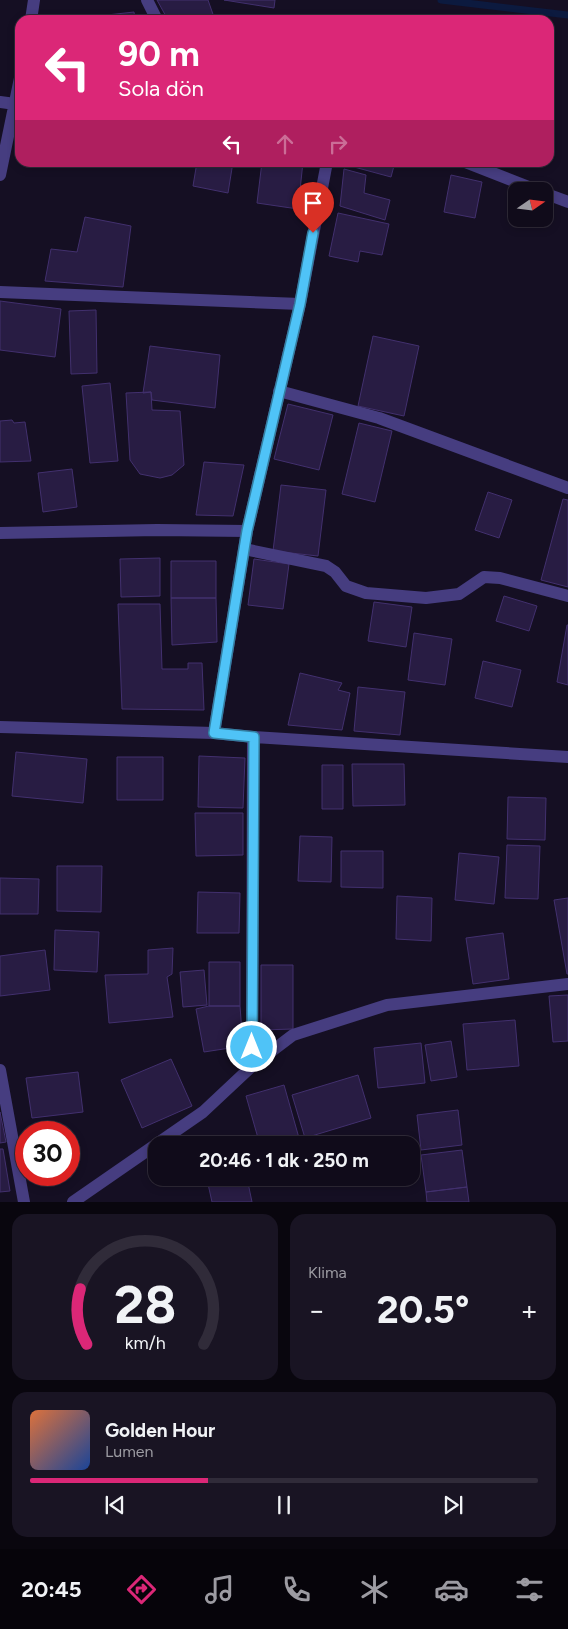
<!DOCTYPE html>
<html lang="tr">
<head>
<meta charset="utf-8">
<style>
  :root { --surface:#100b1a; --page:#191423; --text:#f1f3f6; --muted:#9c9ba2; --line:#302b39; --accent:#db2777 }
  body { margin:0; font-family:Figtree,sans-serif; background:var(--page); color:var(--text); height:100vh; display:flex; flex-direction:column; font-size:19px; white-space:nowrap }
  * { box-sizing:border-box; margin:0 }
  p { font-size:16px; color:var(--muted) }
  .icon { flex:none; width:28px; height:28px; fill:none; stroke:currentColor; stroke-width:2; stroke-linecap:round; stroke-linejoin:round }
  .map { position:relative; height:1202px; overflow:hidden }
  .sheet { display:flex; flex-direction:column; gap:12px; padding:12px; background:#09060e; flex:1 }
  .sheet>* { flex:none }
  .top-card { position:absolute; left:15px; top:15px; width:539px; height:152px; border-radius:15px; box-shadow:0 2px 8px #0003,0 0 0 1px var(--line); background:#db2777; color:#fff; overflow:hidden }
  .needle { width:32px; rotate:76deg }
  .buttons { position:absolute; left:508px; top:182px; display:grid; gap:10px }
  .buttons a { display:grid; place-items:center; width:45px; height:45px; border-radius:10px; background:var(--surface); box-shadow:0 2px 8px #0003,0 0 0 1px var(--line); font-size:25px }
  .speed { position:absolute; left:15px; top:1121px; display:flex; gap:10px; font-size:25px; font-weight:700; text-align:center }
  .speed>* { display:grid; place-content:center; width:65px; height:65px; border-radius:50%; background:var(--surface); box-shadow:0 2px 8px #0003,0 0 0 1px var(--line); line-height:1 }
  .speed .limit { border:8px solid #d22; background:#fff; color:#111 }
  .pin { position:absolute; display:grid; place-items:center; width:42px; height:42px; color:#fff; margin:-51px -21px; border-radius:50% 50% 50% 0; rotate:-45deg; box-shadow:0 0 5px #0007 }
  .pin .icon { rotate:45deg }
  .me { position:absolute; width:55px; margin:-28px; rotate:0deg; stroke-linejoin:round; filter:drop-shadow(0 0 4px #0008) }
  .turn { display:flex; align-items:center; gap:18px; height:105px; padding:0 20px; font-size:22px }
  .turn .icon { width:65px; height:65px; stroke-width:2.5 }
  .turn b { display:block; font-size:35px; line-height:42px }
  .lanes { display:flex; align-items:center; height:48px; padding:0 20px; background:#0003; justify-content:center; gap:25px; direction:ltr }
  .lanes .off { opacity:.35 }
  .big { font-size:38px; font-weight:700; line-height:1.1 }
  .sheet .tile { flex:1; display:flex; flex-direction:column; justify-content:center; gap:8px; min-width:0; padding:0 18px; border-radius:15px; background:var(--page) }
  .sheet .dial { align-items:center; gap:0 }
  .dial svg { height:130px; overflow:visible; fill:none; stroke:var(--line); stroke-width:7; stroke-linecap:round; text-anchor:middle }
  .dial text { fill:var(--text); stroke:none }
  .song { display:flex; align-items:center; gap:15px }
  .cover { width:60px; height:60px; border-radius:8px; background:linear-gradient(135deg,hsl(20 70% 55%),hsl(220 70% 35%)) }
  .played { height:5px; border-radius:2px; background:linear-gradient(90deg,var(--accent) 35%,var(--line) 35%) }
  .keys { display:flex; justify-content:space-around; direction:ltr }
  .heat { display:flex; justify-content:space-between; align-items:center; font-size:28px; direction:ltr }
  .sheet .tiles { flex:1; display:grid; gap:12px; grid-template-columns:1fr 1fr }
  .tile:last-child { grid-column:span 2 }
  .trip { position:absolute; left:148px; top:1136px; width:272px; height:50px; border-radius:15px; background:var(--surface); box-shadow:0 2px 8px #0003,0 0 0 1px var(--line); font-weight:700; line-height:50px; text-align:center }
  .menu { display:flex; height:80px; justify-content:space-around; align-items:center; background:#06040a; color:var(--muted) }
  .menu .icon { width:35px; height:35px }
  .menu .on { color:var(--accent) }
  .menu b { font-size:22px; color:var(--text) }
  .map>svg:first-child { display:block }
</style>
</head>
<body>
<div class="map">
<svg width="568" height="1202" viewBox="0 0 568 1202">
  <rect width="100%" height="100%" fill="#150f23"/>
  <g fill="none" stroke-linecap="round" stroke-linejoin="round">
    <path stroke="#0c1a3f" stroke-width="7" d="M441 0 568 15"/>
  </g>
  <path fill="#281c43" stroke="#42306e" d="M157 0H208L215 20H168Z
    M224 0H275L274 8Z
    M134 12 135 20H89V17Z
    M197 162H233L228 193 193 186Z
    M262 162H303L298 209 257 203Z
    M343 162H395L391 177 343 164Z
    M344 169 366 175 364 193 390 200 385 220 340 206Z
    M451 175 482 182 475 218 444 212Z
    M338 213 389 224 382 255 360 251 358 262 329 256Z
    M85 217 131 226 123 287 45 281 51 249 77 252Z
    M0 301 61 309 55 357 0 350Z
    M96 310 97 373 71 374 69 311Z
    M373 336 419 346 404 416 358 406Z
    M150 346 220 355 215 408 152 400 151 392 143 393Z
    M110 383 118 461 90 463 82 386Z
    M151 392 152 410 180 411 184 465 172 475 160 478 140 474 130 460 126 393Z
    M288 404 333 415 319 470 274 459Z
    M12 420 14 423 25 422 31 461 0 462V421Z
    M359 423 392 431 375 502 342 494Z
    M204 462 244 465 233 516 196 515Z
    M72 469 77 507 43 512 38 473Z
    M281 485 326 490 318 556 273 551Z
    M488 492 512 500 499 538 475 530Z
    M563 499 568 500V587L541 580Z
    M160 558V596L121 597 120 559Z
    M254 559 289 564 283 609 248 605Z
    M171 561H216V598H171Z
    M504 596 537 606 529 631 496 621Z
    M171 598H216L217 642 172 645Z
    M374 602 412 607 406 647 368 641Z
    M118 604H160L162 669H188V663H202L204 710 122 709Z
    M567 625H568V685L557 682Z
    M414 633 452 639 445 685 408 680Z
    M483 661 521 670 512 707 475 698Z
    M300 673 342 683 338 690 350 693 342 730 288 725Z
    M358 687 405 692 400 735 354 731Z
    M16 752 87 759 83 803 12 796Z
    M199 756 245 758 243 808 198 807Z
    M117 757H163V800H117Z
    M352 764H404L405 805 353 806Z
    M322 765H343V809H322Z
    M508 797 546 798 545 840 507 839Z
    M195 813H243V855L196 856Z
    M300 836 332 837 331 882 298 881Z
    M507 845 540 846 538 899 505 898Z
    M341 851H383V888L341 887Z
    M459 853 499 857 494 904 455 900Z
    M57 866H102L101 912 57 911Z
    M0 878 39 879 38 914H0Z
    M198 892 240 893 239 933H197Z
    M397 896 432 898 431 941 396 939Z
    M568 898V974H567L554 900Z
    M55 930 99 932 97 972 54 970Z
    M503 933 509 979 473 984 466 938Z
    M173 948 172 974 167 977 173 1017 109 1023 105 975 148 974V950Z
    M45 950 50 990 0 996V956Z
    M209 962H240V1006H209Z
    M261 965H293V1029L261 1030Z
    M204 970 207 1005 183 1007 180 972Z
    M568 995V1041L553 1042 549 996Z
    M209 1006H240L243 1046 204 1052 196 1009Z
    M515 1020 519 1066 467 1070 463 1024Z
    M451 1041 457 1077 431 1081 425 1045Z
    M421 1043 425 1083 378 1088 374 1048Z
    M171 1059 192 1106 142 1128 121 1080Z
    M78 1072 83 1112 32 1118 26 1078Z
    M358 1075 371 1118 305 1138 292 1095Z
    M284 1085 299 1138 274 1145H260L246 1096Z
    M458 1110 462 1145 421 1150 417 1115Z
    M0 1112 6 1142 0 1143Z
    M0 1149H3L10 1191 0 1192Z
    M462 1150 467 1187 426 1192 421 1155Z
    M237 1178H247L252 1202H212L208 1184Z
    M467 1187 469 1202H427L426 1192Z"/>
  <g fill="none" stroke-linecap="round" stroke-linejoin="round">
    <path stroke="#463d80" stroke-width="12" d="M147 0 157 20
      M31 20 34 0
      M0 102 15 104 20 103
      M465 162 539 191
      M0 175 20 78
      M544 193 568 202
      M0 292 300 304
      M279 391 379 418 568 488
      M0 533 157 530 247 531
      M244 549 326 566 335 572 346 586 366 593 426 598 459 594 484 577 500 578 568 596
      M0 727 214 733 253 737 568 757
      M214 733 247 531 300 304 327 162
      M252 1066 253 737
      M0 1070 24 1202
      M73 1202 203 1112 252 1066 293 1035 387 1005 568 984"/>
  </g>
  <g fill="none" stroke-linecap="round" stroke-linejoin="round">
    <g stroke="#337fa1" stroke-width="12">
      <path id="route" d="M252 1047 254 737 214 733 247 531 300 304 313 233"/>
    </g>
    <use href="#route" stroke="#4fc3f7" stroke-width="9"/>
  </g>
</svg>
<div class="buttons">
<a><svg class="needle" viewBox="-14 -14 28 28"><path d="M0-13l5 13h-10z" fill="#e53935"/><path d="M0 13l5-13h-10z" fill="#9c9ba2"/></svg></a>
</div>
<div class="speed"><div class="limit">30</div></div>
<div class="pin" style="left:313px;top:233px;background:#d93025"><svg class="icon" aria-label="arrive" viewBox="0 0 24 24"><path d="M6 21V4h12l-3 4 3 4H6"/></svg></div>
<svg class="me" style="left:252px;top:1047px" viewBox="-20 -20 40 40"><circle r="17" fill="#4fc3f7" stroke="#fff" stroke-width="3"/><path d="M0-11L8 9 0 5-8 9z" fill="#fff"/></svg>
<div class="trip">20:46 · 1 dk · 250 m</div>
<div class="top-card">
<div class="turn"><svg class="icon" aria-label="left" viewBox="0 0 24 24"><path d="M17 20v-9H6M10 6l-5 5 5 5"/></svg><div><b>90 m</b>Sola dön</div></div>
<div class="lanes"><svg class="icon" aria-label="left" viewBox="0 0 24 24"><path d="M17 20v-9H6M10 6l-5 5 5 5"/></svg><svg class="icon off" aria-label="ahead" viewBox="0 0 24 24"><path d="M12 20V5M6 11l6-6 6 6"/></svg><svg class="icon off" aria-label="right" viewBox="0 0 24 24"><path d="M7 20v-9h11M14 6l5 5-5 5"/></svg></div>
</div>
</div>
<section class="sheet">
<div class="tiles">
<div class="tile dial"><svg viewBox="0 0 100 80">
<path d="M14 69A42 42 0 1 1 86 69"/>
<path d="M14 69A42 42 0 0 1 10 35" stroke="#db2777"/>
<text x="50" y="56" font-size="32" font-weight="700">28</text>
<text x="50" y="72" font-size="11">km/h</text>
</svg></div>
<div class="tile"><p>Klima</p>
<div class="heat"><a>−</a><b class="big">20.5°</b><a>+</a></div>
</div>
<div class="tile">
<div class="song"><i class="cover"></i><div><b>Golden Hour</b><p>Lumen</p></div></div>
<div class="played"></div>
<div class="keys"><svg class="icon" aria-label="previous" viewBox="0 0 24 24"><path d="M18 5L8 12l10 7zM5 5v14"/></svg><svg class="icon" aria-label="pause" viewBox="0 0 24 24"><path d="M8 5v14M16 5v14"/></svg><svg class="icon" aria-label="next" viewBox="0 0 24 24"><path d="M6 5l10 7-10 7zM19 5v14"/></svg></div>
</div>
</div>
</section>
<nav class="menu">
<b>20:45</b>
<svg class="icon on" aria-label="directions" viewBox="0 0 24 24"><path d="M12 3l9 9-9 9-9-9zM9 14v-3h6M13 9l2 2-2 2"/></svg>
<svg class="icon" aria-label="music" viewBox="0 0 24 24"><path d="M9 18V5l10-2v13"/><circle cx="6" cy="18" r="3"/><circle cx="16" cy="16" r="3"/></svg>
<svg class="icon" aria-label="phone" viewBox="0 0 24 24"><path d="M5 4h4l2 5-3 2q2 4 5 5l2-3 5 2v4C11 20 4 13 5 4z"/></svg>
<svg class="icon" aria-label="climate" viewBox="0 0 24 24"><path d="M12 3v18M4 7l16 10M4 17L20 7"/></svg>
<svg class="icon" aria-label="car" viewBox="0 0 24 24"><path d="M5 17H2v-5l4-1 3-4h7l3 4 3 1v5h-3M9 17h6M6 11h13"/><circle cx="7" cy="17" r="2"/><circle cx="17" cy="17" r="2"/></svg>
<svg class="icon" aria-label="filters" viewBox="0 0 24 24"><path d="M4 7h16M4 17h16"/><circle cx="9" cy="7" r="2"/><circle cx="15" cy="17" r="2"/></svg>
</nav>
</body>
</html>
